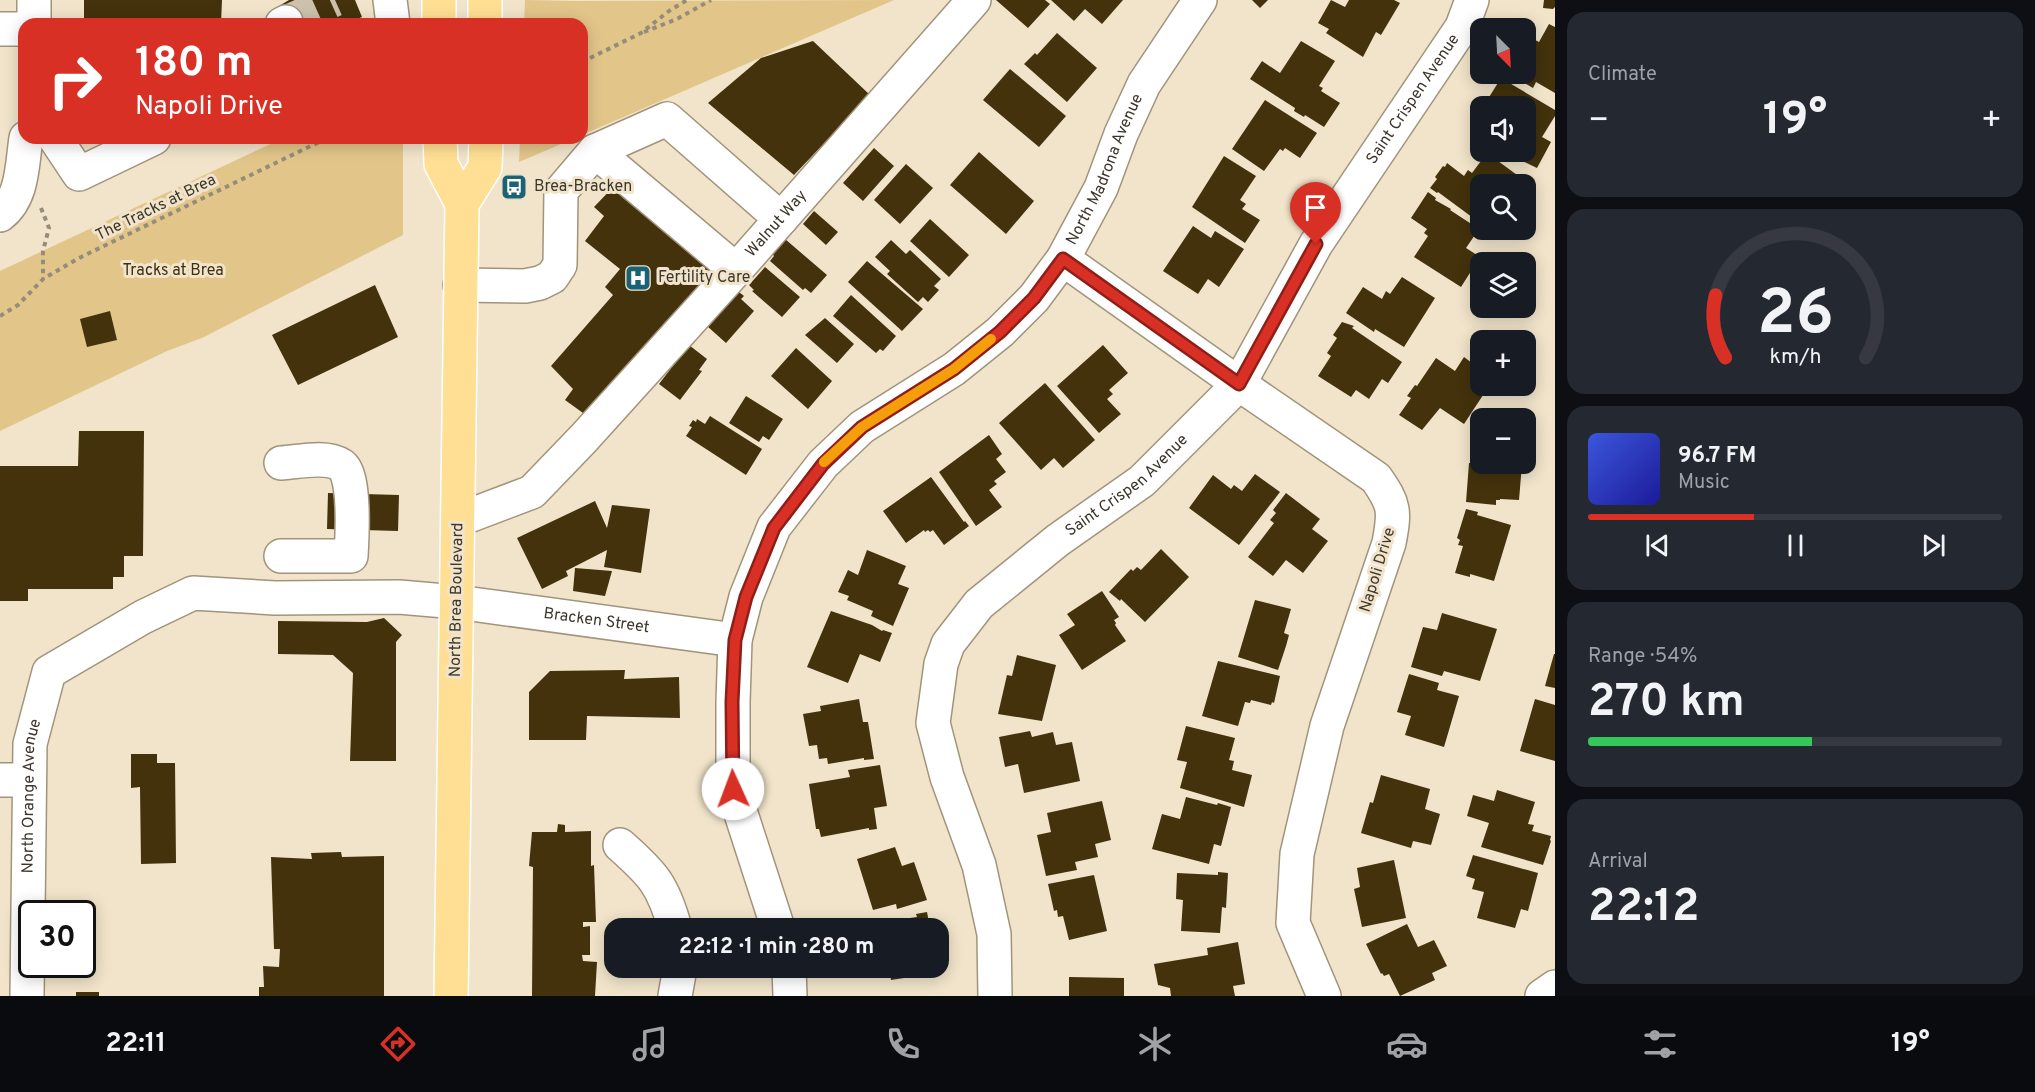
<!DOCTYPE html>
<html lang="en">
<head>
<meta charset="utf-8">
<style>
  :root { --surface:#171b24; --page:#242831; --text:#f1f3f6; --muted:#9ea1a6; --line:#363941; --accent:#d93025 }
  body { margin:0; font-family:Overpass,sans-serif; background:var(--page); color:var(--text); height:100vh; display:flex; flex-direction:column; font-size:22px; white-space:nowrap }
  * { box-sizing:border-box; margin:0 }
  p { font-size:20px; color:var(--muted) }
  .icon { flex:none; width:33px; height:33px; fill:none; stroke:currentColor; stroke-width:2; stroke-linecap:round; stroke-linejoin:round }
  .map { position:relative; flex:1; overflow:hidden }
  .drawer { display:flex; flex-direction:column; gap:12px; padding:12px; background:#0d0f14; width:480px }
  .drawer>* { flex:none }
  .banner { position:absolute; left:18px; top:18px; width:570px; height:126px; border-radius:18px; box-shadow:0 3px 15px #0003; background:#d93025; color:#fff; overflow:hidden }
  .needle { width:39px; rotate:156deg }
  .controls { position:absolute; left:1470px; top:18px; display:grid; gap:12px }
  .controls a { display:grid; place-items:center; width:66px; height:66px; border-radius:12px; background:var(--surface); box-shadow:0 3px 15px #0003; font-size:30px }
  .speed { position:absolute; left:18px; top:900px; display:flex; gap:12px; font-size:30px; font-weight:700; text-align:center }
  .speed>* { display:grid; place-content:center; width:78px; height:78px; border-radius:50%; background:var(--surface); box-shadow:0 3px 15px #0003; line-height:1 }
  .speed .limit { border:3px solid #111; border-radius:9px; background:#fff; color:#111 }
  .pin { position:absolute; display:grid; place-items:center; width:51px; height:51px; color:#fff; margin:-62px -26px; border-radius:50% 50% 50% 0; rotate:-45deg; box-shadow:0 0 6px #0007 }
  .pin .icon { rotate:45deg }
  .me { position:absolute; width:66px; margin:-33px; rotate:358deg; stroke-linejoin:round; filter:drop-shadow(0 0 4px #0008) }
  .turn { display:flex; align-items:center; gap:21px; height:126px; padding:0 18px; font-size:27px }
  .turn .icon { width:78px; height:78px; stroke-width:2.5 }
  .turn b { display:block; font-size:42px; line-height:51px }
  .big { font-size:45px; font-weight:700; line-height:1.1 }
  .drawer .widget { flex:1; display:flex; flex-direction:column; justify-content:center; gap:9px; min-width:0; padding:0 21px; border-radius:18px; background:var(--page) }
  .drawer .dial { align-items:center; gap:0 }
  .dial svg { height:156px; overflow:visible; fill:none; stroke:var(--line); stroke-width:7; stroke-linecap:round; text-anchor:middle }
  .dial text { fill:var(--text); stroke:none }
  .song { display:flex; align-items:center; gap:18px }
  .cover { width:72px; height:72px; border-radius:9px; background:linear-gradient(135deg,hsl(230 70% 55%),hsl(240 70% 35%)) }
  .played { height:6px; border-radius:3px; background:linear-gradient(90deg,var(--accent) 40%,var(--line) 40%) }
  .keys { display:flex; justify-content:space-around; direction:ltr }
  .heat { display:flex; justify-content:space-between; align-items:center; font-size:33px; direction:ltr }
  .charge { height:9px; border-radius:4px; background:linear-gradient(90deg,#34c759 54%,var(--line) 0) }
  .trip { position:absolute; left:604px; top:918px; width:345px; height:60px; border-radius:18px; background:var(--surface); box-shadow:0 3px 15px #0003; font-weight:700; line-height:60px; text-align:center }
  .menu { display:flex; height:96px; justify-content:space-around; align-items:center; background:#090b0e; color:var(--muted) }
  .menu .icon { width:42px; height:42px }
  .menu .current { color:var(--accent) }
  .menu b { font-size:27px; color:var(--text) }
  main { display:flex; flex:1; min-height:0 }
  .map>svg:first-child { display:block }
</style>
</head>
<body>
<main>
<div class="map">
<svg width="1555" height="996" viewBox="0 0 1555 996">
  <rect width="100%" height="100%" fill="#f1e4ca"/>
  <path fill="#e2c589" d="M525 0 573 1 894 0 582 135V24H524Z
    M283 138H403V235L202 338 167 351 0 431V271Z
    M520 138H575L519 162Z"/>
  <path fill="#43320c" d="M84 0H222L221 24H84Z
    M289 0H355L362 17 344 24H286L279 6Z
    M996 0H1045L1050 4 1028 28Z
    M1051 0H1123L1102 24 1085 9 1074 21Z
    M1252 0H1268L1260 8Z
    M1331 0 1345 7 1349 0H1394L1400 3 1381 35 1376 32 1363 57 1326 33 1329 29 1318 23Z
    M1544 0H1555V7L1553 9 1543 8Z
    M1549 24 1555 27V93L1536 82 1533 88 1509 74H1526V35L1539 42Z
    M1057 33 1097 68 1067 102 1024 64 1035 53 1037 55Z
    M813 41 870 95 794 175 708 103 761 58Z
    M1301 41 1335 61 1319 86 1323 88 1321 91 1340 103 1324 127 1305 115 1304 117 1294 111 1295 108 1250 79 1262 61 1280 73Z
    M1010 69 1066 116 1039 147 983 100Z
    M1501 78 1555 110V116L1542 137 1551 142 1537 168 1504 152H1526V106H1494L1486 102Z
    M1265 100 1317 133 1300 158 1285 148 1283 151 1280 149 1264 171 1232 149Z
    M874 148 894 166 863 201 843 183Z
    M979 152 1034 201 1006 234 950 185Z
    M1487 153 1528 183 1527 184H1480V223L1438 192 1437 193 1430 188 1437 179 1435 177 1443 166 1445 167 1447 163 1464 176 1468 170 1472 173Z
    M1224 156 1256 176 1240 200 1246 204 1242 209 1260 220 1245 243 1192 207Z
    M906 164 933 188 900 224 874 200Z
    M617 183 712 272 583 413 565 400 573 389 551 366 613 295 605 287 620 269 585 241 604 216 594 207Z
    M1428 192 1436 198 1435 200 1451 209 1450 210 1479 229 1466 248 1480 257 1461 287 1414 257 1428 236 1424 233 1427 229 1411 218Z
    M814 211 838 232 826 245 803 224Z
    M930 219 969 255 949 277 910 241Z
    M1193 226 1211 238 1215 231 1244 249 1219 287 1208 279 1198 294 1163 271Z
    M785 239 827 275 811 293 805 288 803 290 770 261 774 256 772 253Z
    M891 240 906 254 910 250 941 279 934 286 939 290 928 302 923 297 918 302 887 274 890 271 875 257Z
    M867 261 923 309 902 331 848 282Z
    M765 267 800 297 782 317 752 291 754 290 749 285Z
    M1402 277 1435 298 1404 347 1375 329 1374 332 1346 313 1363 287 1382 299 1386 291 1390 294Z
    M375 285 398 337 298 385 272 335Z
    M739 292 744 296 741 299 754 311 726 343 707 326 735 294Z
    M851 295 896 336 883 351 880 349 876 353 833 316Z
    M110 311 117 340 87 347 80 319Z
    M825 318 854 344 837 363 805 335Z
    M1342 322 1354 326 1352 328 1402 362 1388 383 1382 379 1369 399 1356 390 1351 397 1318 376 1331 356 1327 353 1337 338 1333 335Z
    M689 345 707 359 699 370 702 371 680 400 659 384Z
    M1103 345 1128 373 1109 390 1113 394 1107 399 1121 414 1099 433 1057 386Z
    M796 348 832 381 808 409 771 376Z
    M1464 357 1480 369V386H1489L1464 424 1440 408 1422 430 1399 415 1411 398 1407 396 1415 385 1417 386 1436 358 1455 371Z
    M1045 383 1095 440 1063 468 1054 458 1041 470 999 423Z
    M746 396 783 419 769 440 763 436 759 442 729 423Z
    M710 416 762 449 746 475 686 436 692 427 689 426 693 420 696 422 697 419 705 424Z
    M79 431H144L143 556H124V577H113V589H28V601H0V466H78Z
    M989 435 1002 454 996 459 1006 472 994 481 997 484 989 490 1002 507 976 526 939 472Z
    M1469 463 1522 464 1519 500 1500 499V500H1496V505L1466 502Z
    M1255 474 1280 492 1239 545 1189 508 1213 475 1231 489 1234 485 1242 491Z
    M931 477 964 522 965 521 969 526 944 545 933 530 930 532 928 530 925 532 924 530 906 543 883 511Z
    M328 493 399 495 398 531 327 529Z
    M1286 493 1320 519 1312 529 1328 541 1303 573 1286 560 1273 576 1248 557 1274 523 1270 520 1276 513 1273 510Z
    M595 501 607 528 612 505 650 509 641 573 604 567 607 550 566 571 568 576 542 589 517 538Z
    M1466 509 1478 512 1477 515 1511 525 1494 581 1470 574V577L1455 573 1463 546 1458 545 1460 540 1457 538Z
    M1161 549 1189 577 1145 622 1121 599 1120 601 1109 592 1131 569 1133 571 1137 567 1141 570Z
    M867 550 906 566 898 584 909 588 893 626 871 616 873 611 847 600 849 596 838 592 848 570 858 575Z
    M575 568 612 571 605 596 573 591Z
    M1102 591 1119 617 1114 620 1116 623 1115 625 1126 641 1082 670 1059 635 1075 625 1067 614Z
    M1255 600 1291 609 1284 633 1289 635 1286 646 1278 670 1238 657Z
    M831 611 872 625 882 631 883 630 892 633 880 662 860 654 848 683 807 667Z
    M1442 613 1497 629 1480 681 1444 671 1442 676 1411 667 1423 627 1437 630Z
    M384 618 402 635 396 642V761H350L353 673 333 655 278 654V621L367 622Z
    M1554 654H1555V688L1545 686Z
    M1017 655 1056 665 1042 721 998 714 1007 675 1012 676Z
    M1218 661 1280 676 1274 703 1272 702 1271 705 1251 700 1250 703 1245 702 1238 726 1202 716Z
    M625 670 624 679 679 677 680 718 587 716 586 740H529V692L550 671Z
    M1409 674 1439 683 1437 690 1459 696 1444 747 1405 735 1411 716 1397 712Z
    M859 699 863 722H868L874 759 864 760V758L828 764 827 758 819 759 817 745 809 746 803 714 821 711 820 706Z
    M1535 699 1555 705V761L1520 751Z
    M1186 726 1235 738 1229 760 1234 761 1232 770 1252 775 1244 807 1180 788 1187 762 1177 760Z
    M1030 731 1032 737 1053 732 1056 745 1072 742 1080 781 1024 793 1018 764 1005 767 999 737Z
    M131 754H157V763H175L176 863 141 864 140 787 131 788Z
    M880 765 887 806 874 808 877 829 869 830V828L821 837 819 829H816L809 784 850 777 848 770Z
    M1381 775 1430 789 1425 809 1440 814 1431 845 1413 841 1411 848 1361 833 1370 802 1373 803Z
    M1497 790 1535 802 1528 824 1534 825 1532 831 1551 836 1550 840 1551 841 1543 865 1481 847 1489 823 1467 816 1473 795 1494 801Z
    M1186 797 1217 805 1218 803 1231 807 1221 846 1214 844 1209 864 1152 849 1162 814 1180 819Z
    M1102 801 1111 840 1095 844 1098 857 1075 862 1077 870 1046 876 1037 835 1051 832 1047 813Z
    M558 824 565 825V832L591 831V866L594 865 596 922H583V927L590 926V955H582L583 961 597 962 595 996H532L533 867 529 866 532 832H557Z
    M895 847 902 866 914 862 927 900 897 909 896 904 873 910 857 859Z
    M341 852 342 857 384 856V996H259V987H264L263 966 279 967 280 949H274L271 857 312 859 311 853Z
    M1473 855 1538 873 1528 911 1521 909 1515 928 1477 918 1484 892 1472 889 1475 879 1466 876Z
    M1394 860 1406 918 1362 927 1354 889 1360 887 1357 868Z
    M1218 872 1228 873 1226 908 1222 907 1220 933 1181 931 1183 900 1176 899 1177 873 1218 875Z
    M1094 875 1107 931 1069 940 1063 916 1058 917 1057 910 1054 911 1048 884Z
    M927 912 930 928H883L882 922 917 917 916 914Z
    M1407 924 1418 947 1434 940 1447 966 1432 973 1435 980 1400 996 1389 974 1384 976 1382 973 1381 974 1366 944Z
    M1238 942 1245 984 1233 986 1235 996H1171L1170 988 1158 985 1154 964 1208 955 1207 948Z
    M889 968H929L930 974 891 980Z
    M1069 977 1124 978V996H1069Z
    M76 992H99V996H76Z"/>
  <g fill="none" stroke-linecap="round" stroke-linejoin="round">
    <path stroke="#cdc1ab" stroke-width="33" stroke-dasharray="33 16" stroke-linecap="butt" d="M286 22 335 0"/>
    <g stroke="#a0947c" stroke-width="36">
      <g id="minor">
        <path d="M390 0 393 24"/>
        <path d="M34 24V0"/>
        <path d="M282 24 286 22"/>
        <path d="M0 29H24"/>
        <path d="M55 138 79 174 154 138"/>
        <path d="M595 151 736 270"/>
        <path d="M0 215C23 198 22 165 26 138"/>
        <path d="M1063 259 1239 384 1376 478C1395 505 1395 511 1389 543L1327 726 1297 854 1293 923 1324 996"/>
        <path d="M460 285 525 286 540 283 552 277 560 265 561 191 595 151 667 119 781 219"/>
        <path d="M281 463C298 462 326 455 341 465 356 474 352 539 351 556H281"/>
        <path id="s1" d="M458 520 532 492 584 438 736 270 974 0"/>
        <path d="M0 780H29"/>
        <path d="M620 845C653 874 663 885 675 928"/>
        <path id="s2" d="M778 928 733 789V702L735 640 746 597 774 527 823 464 862 427 954 369 1000 332 1034 298 1063 259 1101 188 1121 134 1144 84 1200 0"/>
        <path d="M789 968 790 996"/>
        <path id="s3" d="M27 996 30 744 49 672 143 617 193 593 275 598 399 597 457 602 735 640"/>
        <path d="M675 996 680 968"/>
        <path id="s4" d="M995 996 994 934 979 865 947 777 933 723 941 664 948 644 979 604 1058 540 1142 481 1239 384 1316 244 1462 27 1472 0"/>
        <path d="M1542 996 1555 987"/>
      </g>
    </g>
    <g stroke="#fff" stroke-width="36">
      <path id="major" d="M439 24V0
        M485 24V0
        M440 138 441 164 462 204 451 996
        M462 204 485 167 486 138"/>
    </g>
    <path stroke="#958c7a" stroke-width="4" stroke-dasharray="4.5 4.5" stroke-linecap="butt" d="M644 32 677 19 711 0
      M582 62 641 33 669 11 687 0
      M41 208 49 228 43 251V279
      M0 316 18 305 43 279 79 258 319 142 333 138"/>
    <use href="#minor" stroke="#fff" stroke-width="33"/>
    <use href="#major" stroke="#ffdf94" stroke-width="33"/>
  </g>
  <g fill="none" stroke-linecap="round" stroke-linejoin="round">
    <g stroke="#8d1f18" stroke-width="15">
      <path id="route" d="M733 789 732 702 735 640 746 597 774 528 823 464 862 427 954 369 1000 332 1034 298 1063 259 1239 384 1316 244"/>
    </g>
    <use href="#route" stroke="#d93025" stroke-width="10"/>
    <path stroke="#f59e0b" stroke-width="10" d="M824 462 862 427 954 369 991 339"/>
  </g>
  <defs>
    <g id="bus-square" transform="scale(1.35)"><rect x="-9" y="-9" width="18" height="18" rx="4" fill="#1b6372" stroke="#f1e4ca"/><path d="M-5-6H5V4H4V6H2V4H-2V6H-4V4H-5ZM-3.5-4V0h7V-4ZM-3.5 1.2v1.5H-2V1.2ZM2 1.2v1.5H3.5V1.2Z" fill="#fff"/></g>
    <g id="hospital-square" transform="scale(1.35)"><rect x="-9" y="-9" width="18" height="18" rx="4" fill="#1b6372" stroke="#f1e4ca"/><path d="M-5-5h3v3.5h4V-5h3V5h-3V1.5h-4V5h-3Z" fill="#fff"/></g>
  </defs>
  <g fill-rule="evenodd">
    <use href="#bus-square" x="514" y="187"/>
    <use href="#hospital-square" x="638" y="278"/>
  </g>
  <g text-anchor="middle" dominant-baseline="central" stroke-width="6" stroke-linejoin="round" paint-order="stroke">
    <g font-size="16" fill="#3c372d" stroke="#f1e4ca">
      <text stroke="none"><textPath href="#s4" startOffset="1089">Saint Crispen Avenue</textPath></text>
      <text stroke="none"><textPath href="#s2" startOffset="912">North Madrona Avenue</textPath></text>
      <text transform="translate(156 208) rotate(-26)">The Tracks at Brea</text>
      <text stroke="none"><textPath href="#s1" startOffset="442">Walnut Way</textPath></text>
      <text stroke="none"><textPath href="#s4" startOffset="603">Saint Crispen Avenue</textPath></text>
      <text transform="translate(1378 570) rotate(-73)">Napoli Drive</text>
      <text transform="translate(457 600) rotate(-89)">North Brea Boulevard</text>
      <text stroke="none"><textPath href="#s3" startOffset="896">Bracken Street</textPath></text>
      <text stroke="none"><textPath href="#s3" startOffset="200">North Orange Avenue</textPath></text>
    </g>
    <g font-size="16" fill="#3c372d" stroke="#f1e4ca" text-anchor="start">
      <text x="534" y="187">Brea-Bracken</text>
      <text x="658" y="278">Fertility Care</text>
    </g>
    <g font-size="16" fill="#3d2f10" stroke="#f1e4ca">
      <text x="173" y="271">Tracks at Brea</text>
    </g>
  </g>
</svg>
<div class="controls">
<a><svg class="needle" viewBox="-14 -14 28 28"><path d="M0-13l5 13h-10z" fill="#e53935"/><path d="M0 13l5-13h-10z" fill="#9ea1a6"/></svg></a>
<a><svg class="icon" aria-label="sound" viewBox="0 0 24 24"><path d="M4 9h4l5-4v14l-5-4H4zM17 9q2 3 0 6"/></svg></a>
<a><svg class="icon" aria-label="search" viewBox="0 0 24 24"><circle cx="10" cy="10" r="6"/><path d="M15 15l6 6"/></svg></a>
<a><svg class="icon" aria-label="layers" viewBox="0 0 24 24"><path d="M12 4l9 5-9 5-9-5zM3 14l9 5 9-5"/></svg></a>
<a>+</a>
<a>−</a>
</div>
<div class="speed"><div class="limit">30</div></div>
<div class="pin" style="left:1316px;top:244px;background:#d93025"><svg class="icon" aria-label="arrive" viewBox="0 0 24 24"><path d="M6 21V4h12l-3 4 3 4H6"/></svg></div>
<svg class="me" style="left:733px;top:789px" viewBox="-20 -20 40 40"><circle r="19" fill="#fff"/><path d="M0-13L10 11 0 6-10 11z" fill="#d93025"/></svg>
<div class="trip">22:12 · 1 min · 280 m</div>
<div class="banner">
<div class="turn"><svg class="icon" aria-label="right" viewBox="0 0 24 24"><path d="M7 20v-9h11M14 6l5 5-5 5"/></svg><div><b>180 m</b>Napoli Drive</div></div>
</div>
</div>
<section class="drawer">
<div class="widget"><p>Climate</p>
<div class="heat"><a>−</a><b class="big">19°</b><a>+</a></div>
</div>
<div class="widget dial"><svg viewBox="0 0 100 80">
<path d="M14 69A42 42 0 1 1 86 69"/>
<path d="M14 69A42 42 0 0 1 9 37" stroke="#d93025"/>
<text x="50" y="56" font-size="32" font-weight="700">26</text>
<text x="50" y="72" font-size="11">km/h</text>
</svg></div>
<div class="widget">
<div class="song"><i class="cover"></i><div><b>96.7 FM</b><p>Music</p></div></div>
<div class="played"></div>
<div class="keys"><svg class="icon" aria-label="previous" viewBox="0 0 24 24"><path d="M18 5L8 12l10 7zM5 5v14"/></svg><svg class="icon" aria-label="pause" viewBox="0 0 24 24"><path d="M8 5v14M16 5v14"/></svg><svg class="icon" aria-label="next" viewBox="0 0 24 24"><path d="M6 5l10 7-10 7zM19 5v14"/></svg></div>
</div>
<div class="widget"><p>Range · 54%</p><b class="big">270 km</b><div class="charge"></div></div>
<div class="widget"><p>Arrival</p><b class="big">22:12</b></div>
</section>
</main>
<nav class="menu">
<b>22:11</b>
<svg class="icon current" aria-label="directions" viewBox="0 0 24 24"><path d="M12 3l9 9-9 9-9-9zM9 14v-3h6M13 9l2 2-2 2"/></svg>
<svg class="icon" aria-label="music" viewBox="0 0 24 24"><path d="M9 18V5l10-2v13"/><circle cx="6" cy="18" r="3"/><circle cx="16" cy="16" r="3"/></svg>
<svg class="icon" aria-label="phone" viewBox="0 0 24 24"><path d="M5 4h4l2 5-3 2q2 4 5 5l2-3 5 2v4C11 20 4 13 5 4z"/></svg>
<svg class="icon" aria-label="climate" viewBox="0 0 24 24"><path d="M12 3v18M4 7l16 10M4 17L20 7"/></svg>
<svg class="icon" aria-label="car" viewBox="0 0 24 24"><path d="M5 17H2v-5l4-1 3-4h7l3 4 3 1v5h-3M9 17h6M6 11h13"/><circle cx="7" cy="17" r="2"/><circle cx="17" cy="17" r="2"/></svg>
<svg class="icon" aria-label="filters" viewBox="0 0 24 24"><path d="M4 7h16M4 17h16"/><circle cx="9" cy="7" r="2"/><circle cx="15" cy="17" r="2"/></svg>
<b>19°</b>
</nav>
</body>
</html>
